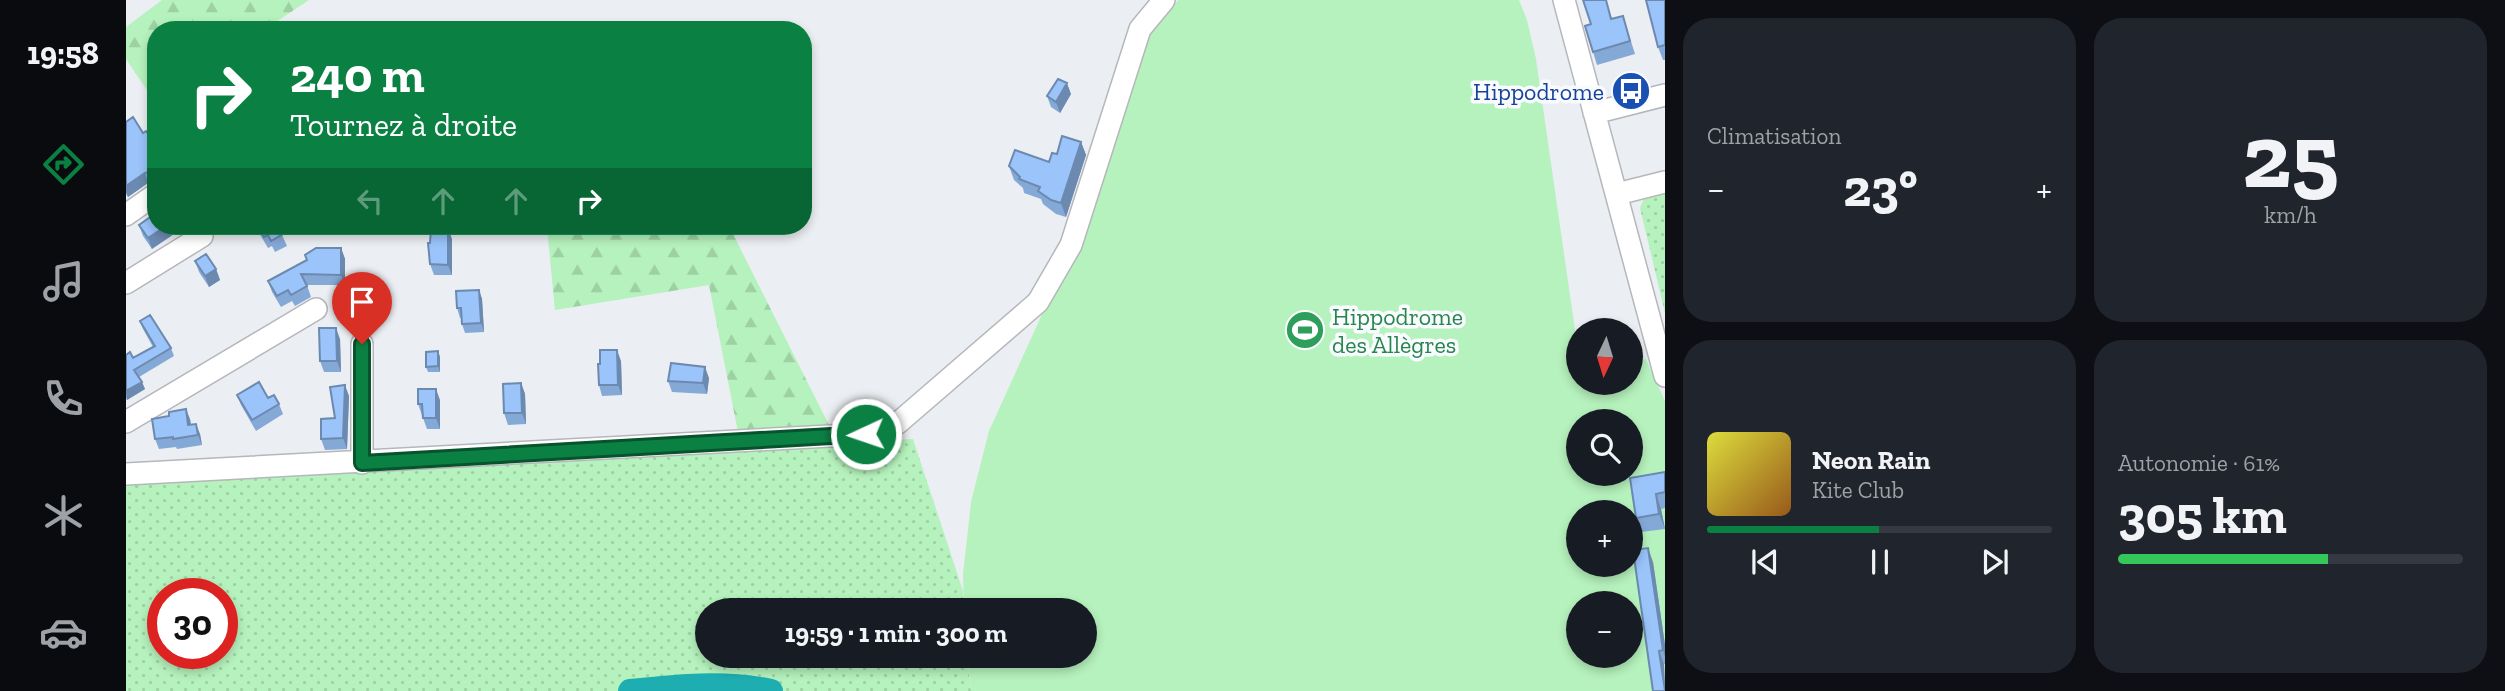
<!DOCTYPE html>
<html lang="fr">
<head>
<meta charset="utf-8">
<style>
  :root { --surface:#171b24; --page:#20242c; --text:#f1f3f6; --muted:#9ea1a6; --line:#363941; --accent:#0b8043 }
  body { margin:0; font-family:"Zilla Slab",serif; background:var(--page); color:var(--text); height:100vh; display:flex; flex-direction:column; font-size:26px; white-space:nowrap }
  * { box-sizing:border-box; margin:0 }
  p { font-size:23px; color:var(--muted) }
  .icon { flex:none; width:38px; height:38px; fill:none; stroke:currentColor; stroke-width:2; stroke-linecap:round; stroke-linejoin:round }
  .map { position:relative; flex:1; overflow:hidden }
  .side { display:flex; flex-direction:column; gap:18px; padding:18px; background:#0d0f14; width:840px }
  .side>* { flex:none }
  .banner { position:absolute; left:21px; top:21px; width:665px; height:214px; border-radius:28px; box-shadow:0 4px 10px #0003; background:#0b8043; color:#fff; overflow:hidden }
  .needle { width:46px; rotate:184deg }
  .controls { position:absolute; left:1440px; top:318px; display:grid; gap:14px }
  .controls a { display:grid; place-items:center; width:77px; height:77px; border-radius:50%; background:var(--surface); box-shadow:0 4px 10px #0003; font-size:35px }
  .speed { position:absolute; left:21px; top:578px; display:flex; gap:14px; font-size:35px; font-weight:700; text-align:center }
  .speed>* { display:grid; place-content:center; width:91px; height:91px; border-radius:50%; background:var(--surface); box-shadow:0 4px 10px #0003; line-height:1 }
  .speed .limit { border:10px solid #d22; background:#fff; color:#111 }
  .pin { position:absolute; display:grid; place-items:center; width:60px; height:60px; color:#fff; margin:-72px -30px; border-radius:50% 50% 50% 0; rotate:-45deg; box-shadow:0 0 7px #0007 }
  .pin .icon { rotate:45deg }
  .me { position:absolute; width:77px; margin:-38px; rotate:267deg; stroke-linejoin:round; filter:drop-shadow(0 0 5px #0008) }
  .turn { display:flex; align-items:center; gap:24px; height:147px; padding:0 28px; font-size:32px }
  .turn .icon { width:91px; height:91px; stroke-width:2.5 }
  .turn b { display:block; font-size:49px; line-height:60px }
  .lanes { display:flex; align-items:center; height:66px; padding:0 28px; background:#0003; justify-content:center; gap:35px; direction:ltr }
  .lanes .off { opacity:.35 }
  .big { font-size:52px; font-weight:800; line-height:1.1 }
  .side .widget { flex:1; display:flex; flex-direction:column; justify-content:center; gap:10px; min-width:0; padding:0 24px; border-radius:28px; background:var(--page) }
  .side .dial { align-items:center; gap:0 }
  .dial b { font-size:91px; line-height:1 }
  .song { display:flex; align-items:center; gap:21px }
  .cover { width:84px; height:84px; border-radius:10px; background:linear-gradient(135deg,hsl(60 70% 55%),hsl(30 70% 35%)) }
  .played { height:7px; border-radius:4px; background:linear-gradient(90deg,var(--accent) 50%,var(--line) 50%) }
  .keys { display:flex; justify-content:space-around; direction:ltr }
  .heat { display:flex; justify-content:space-between; align-items:center; font-size:38px; direction:ltr }
  .charge { height:10px; border-radius:5px; background:linear-gradient(90deg,#34c759 61%,var(--line) 0) }
  .side .tiles { flex:1; display:grid; gap:18px; grid-template-columns:repeat(2,1fr) }
  .trip { position:absolute; left:569px; top:598px; width:402px; height:70px; border-radius:35px; background:var(--surface); box-shadow:0 4px 10px #0003; font-weight:800; line-height:70px; text-align:center }
  main { display:flex; flex:1; min-height:0 }
  .tabs { display:flex; flex-direction:column; width:126px; justify-content:space-around; align-items:center; background:#090b0e; color:var(--muted) }
  .tabs .icon { width:49px; height:49px }
  .tabs .current { color:var(--accent) }
  .tabs b { font-size:32px; color:var(--text) }
  .map>svg:first-child { display:block }
</style>
</head>
<body>
<main>
<nav class="tabs">
<b>19:58</b>
<svg class="icon current" aria-label="directions" viewBox="0 0 24 24"><path d="M12 3l9 9-9 9-9-9zM9 14v-3h6M13 9l2 2-2 2"/></svg>
<svg class="icon" aria-label="music" viewBox="0 0 24 24"><path d="M9 18V5l10-2v13"/><circle cx="6" cy="18" r="3"/><circle cx="16" cy="16" r="3"/></svg>
<svg class="icon" aria-label="phone" viewBox="0 0 24 24"><path d="M5 4h4l2 5-3 2q2 4 5 5l2-3 5 2v4C11 20 4 13 5 4z"/></svg>
<svg class="icon" aria-label="climate" viewBox="0 0 24 24"><path d="M12 3v18M4 7l16 10M4 17L20 7"/></svg>
<svg class="icon" aria-label="car" viewBox="0 0 24 24"><path d="M5 17H2v-5l4-1 3-4h7l3 4 3 1v5h-3M9 17h6M6 11h13"/><circle cx="7" cy="17" r="2"/><circle cx="17" cy="17" r="2"/></svg>
</nav>
<div class="map">
<svg width="1539" height="691" viewBox="0 0 1539 691">
  <defs>
    <pattern id="grass-dots" width="8" height="8" patternUnits="userSpaceOnUse" patternTransform="scale(1.75)"><rect width="8" height="8" fill="#b6f2bd"/><path d="M2 2h.1M6 6h.1" fill="none" stroke="#9dd0a3" stroke-width="1.8" stroke-linecap="round"/></pattern>
    <pattern id="forest-firs" width="22" height="20" patternUnits="userSpaceOnUse" patternTransform="scale(1.75)"><rect width="22" height="20" fill="#b6f2bd"/><path d="M5 1l3.5 6h-7zM16 11l3.5 6h-7z" fill="#9dd0a3"/></pattern>
  </defs>
  <rect width="100%" height="100%" fill="#ebeef2"/>
  <path fill="url(#grass-dots)" fill-rule="evenodd" d="M1539 191V313L1514 208 1519 196Z
    M787 439 837 591 838 611H581V656H841L845 691H0V481ZM37 593H96V653H37Z"/>
  <path fill="url(#forest-firs)" d="M36 0H183L138 30H30L29 102 0 59V27Z
    M339 226H603L703 425 612 432 583 285 429 310 421 228Z"/>
  <path fill="#b6f2bd" fill-rule="evenodd" d="M1052 0H1393L1401 20 1410 59 1452 351V383H1505V362L1520 359 1539 401V691H845L841 656H959V611H838L837 574 845 502 863 431 918 310 947 264 1022 36ZM1452 422H1505V474H1452ZM1452 513H1505V565H1452ZM1452 604H1505V656H1452Z"/>
  <g fill="none" stroke-linecap="round" stroke-linejoin="round">
    <path stroke="#1eaeb1" stroke-width="24" d="M504 691C551 686 598 681 645 691"/>
    <g stroke="#b5b7bb" stroke-width="24">
      <path id="minor" d="M1438 0 1539 376
        M1468 113 1539 95
        M1491 194 1539 182
        M0 215 30 194
        M0 283 76 236
        M0 422 190 309
        M236 463V344
        M0 474 740 434 772 423 912 302 945 245 1014 29 1038 0"/>
    </g>
    <use href="#minor" stroke="#fff" stroke-width="21"/>
  </g>
  <path fill="#85a9d7" d="M1457 0H1480L1486 19 1497 16 1509 54 1471 65 1467 52 1465 24Z
    M1539 0V60H1537L1532 47Z
    M945 94 934 113 925 107 921 96Z
    M0 122 17 133 30 145V182L22 183 2 197 0 194Z
    M955 142 960 155 940 217 930 214 917 204 915 199 898 193 897 188 888 180 883 166 923 162Z
    M30 213 26 249 17 236 13 225Z
    M129 226H152L161 246 149 252 146 246 142 248Z
    M326 239V275H308L304 264V243Z
    M215 248 219 259V285H181L185 297 169 306 166 301 155 307 146 292 142 281 181 260 179 255Z
    M69 261 90 269 94 280 83 287 73 272Z
    M353 290 356 299 358 332 339 333 336 324 335 318H334L331 308Z
    M14 321 45 348 48 356 13 377 19 389 1 400 0 398V355L7 358 27 347 17 329Z
    M214 339 215 372H198L194 361Z
    M312 351 314 357V372H302L300 367Z
    M495 361 496 395 476 396 473 385Z
    M583 378 581 394 546 392 542 381Z
    M395 383 399 394 400 424 382 425 378 413Z
    M111 395 142 398 153 404 157 414 130 431 115 405Z
    M223 396 221 449 199 450 195 439Z
    M314 400V429H301L292 404Z
    M64 419 65 425 74 434 76 445 51 449 50 447 33 449 29 439Z
    M1539 472V508L1535 509 1539 529 1515 532 1510 518Z
    M1527 562 1539 645V664H1538L1539 691H1527Z"/>
  <path fill="#6c89af" d="M941 83 945 94 934 113 930 102Z
    M955 142 960 155 940 217 935 203Z
    M19 173 22 183 2 197 0 191V186Z
    M40 226H60L26 249 22 238Z
    M322 228 326 239V275L322 265Z
    M215 248 219 259V285L215 275Z
    M90 269 94 280 83 287 79 276Z
    M353 290 356 299 358 332 355 323Z
    M210 328 214 339 215 372 211 361Z
    M491 350 495 361 496 395 492 385Z
    M312 351 314 357V372L312 366Z
    M579 367 583 378 581 394 577 383Z
    M16 382 19 389 1 400 0 391Z
    M395 383 399 394 400 424 396 413Z
    M219 385 223 396 221 449 217 438Z
    M310 389 314 400V429L310 418Z
    M60 409 64 419 66 435 62 425Z
    M70 424 74 434 76 445 72 435Z
    M1530 494 1535 509 1539 529 1533 514Z
    M1522 548 1527 562 1539 645V657L1537 650Z
    M1533 651 1538 664 1539 691Z"/>
  <path fill="#9bc4fa" stroke="#6c89af" stroke-width="2" d="M1457 0H1480L1485 19 1497 16 1504 41 1467 52 1459 26 1465 24Z
    M1520 0H1539V45L1532 47Z
    M932 79 941 83 930 102 921 96Z
    M7 117 17 133 20 131 30 145V170L19 173 0 186V122Z
    M936 136 955 142 935 203 925 200 912 191 914 187 893 179 894 177 883 166 889 150 923 162 926 153 931 154Z
    M30 213V226H40L22 238 13 225Z
    M132 226H152L157 234 145 241 142 235 138 237Z
    M305 228H322V265L304 264 302 243H304Z
    M190 248H215V275L175 274 181 286 165 295 162 290 151 296 142 281 181 260 179 255Z
    M80 254 90 269 79 276 69 261Z
    M353 290 355 323 336 324 335 308H331L330 291Z
    M24 315 45 348 8 370 16 382 0 391V355L4 352 7 358 29 346 14 321Z
    M193 328H210L211 361H194Z
    M474 350H491L492 385H473L472 364H474Z
    M312 351V366L300 367V352Z
    M545 363 579 367 577 383 542 381Z
    M133 382 142 398 148 395 153 404 126 420 111 395Z
    M395 383 396 413H378L377 384Z
    M219 385 217 438 195 439V419L209 418 204 387Z
    M292 389H310V418H297L296 404H292Z
    M60 409 62 425 70 424 72 435 47 439V437L29 439 26 419 43 416V412Z
    M1539 472V492L1530 494 1533 514 1510 518 1504 478Z
    M1522 548 1537 650 1533 651 1539 691H1527L1507 550Z"/>
  <g fill="none" stroke-linecap="round" stroke-linejoin="round">
    <g stroke="#07532c" stroke-width="18">
      <path id="route" d="M236 344V463L740 434"/>
    </g>
    <use href="#route" stroke="#0b8043" stroke-width="12"/>
  </g>
  <defs>
    <g id="bus-disc" transform="scale(2.0125)"><circle r="9.5" fill="#1a4fb4" stroke="#f9fbff"/><path d="M-5-6H5V4H4V6H2V4H-2V6H-4V4H-5ZM-3.5-4V0h7V-4ZM-3.5 1.2v1.5H-2V1.2ZM2 1.2v1.5H3.5V1.2Z" fill="#fff"/></g>
    <g id="stadium-disc" transform="scale(2.0125)"><circle r="9.5" fill="#2e9e5b" stroke="#f9fbff"/><path d="M0-5a6.5 5 0 1 0 0 10a6.5 5 0 1 0 0-10ZM-3.5-1.8h7v3.6h-7Z" fill="#fff"/></g>
  </defs>
  <g fill-rule="evenodd">
    <use href="#bus-disc" x="1505" y="91"/>
    <use href="#stadium-disc" x="1179" y="330"/>
  </g>
  <g text-anchor="middle" dominant-baseline="central" stroke-width="7" stroke-linejoin="round" paint-order="stroke">
    <g font-size="24" fill="#164399" stroke="#f9fbff" text-anchor="end">
      <text x="1478" y="91">Hippodrome</text>
    </g>
    <g font-size="24" fill="#27864d" stroke="#f9fbff" text-anchor="start">
      <text x="1206" y="316">Hippodrome<tspan x="1206" dy="28">des Allègres</tspan></text>
    </g>
  </g>
</svg>
<div class="controls">
<a><svg class="needle" viewBox="-14 -14 28 28"><path d="M0-13l5 13h-10z" fill="#e53935"/><path d="M0 13l5-13h-10z" fill="#9ea1a6"/></svg></a>
<a><svg class="icon" aria-label="search" viewBox="0 0 24 24"><circle cx="10" cy="10" r="6"/><path d="M15 15l6 6"/></svg></a>
<a>+</a>
<a>−</a>
</div>
<div class="speed"><div class="limit">30</div></div>
<div class="pin" style="left:236px;top:344px;background:#d93025"><svg class="icon" aria-label="arrive" viewBox="0 0 24 24"><path d="M6 21V4h12l-3 4 3 4H6"/></svg></div>
<svg class="me" style="left:740px;top:434px" viewBox="-20 -20 40 40"><circle r="17" fill="#0b8043" stroke="#fff" stroke-width="3"/><path d="M0-11L8 9 0 5-8 9z" fill="#fff"/></svg>
<div class="trip">19:59 · 1 min · 300 m</div>
<div class="banner">
<div class="turn"><svg class="icon" aria-label="right" viewBox="0 0 24 24"><path d="M7 20v-9h11M14 6l5 5-5 5"/></svg><div><b>240 m</b>Tournez à droite</div></div>
<div class="lanes"><svg class="icon off" aria-label="left" viewBox="0 0 24 24"><path d="M17 20v-9H6M10 6l-5 5 5 5"/></svg><svg class="icon off" aria-label="ahead" viewBox="0 0 24 24"><path d="M12 20V5M6 11l6-6 6 6"/></svg><svg class="icon off" aria-label="ahead" viewBox="0 0 24 24"><path d="M12 20V5M6 11l6-6 6 6"/></svg><svg class="icon" aria-label="right" viewBox="0 0 24 24"><path d="M7 20v-9h11M14 6l5 5-5 5"/></svg></div>
</div>
</div>
<section class="side">
<div class="tiles">
<div class="widget"><p>Climatisation</p>
<div class="heat"><a>−</a><b class="big">23°</b><a>+</a></div>
</div>
<div class="widget dial"><b>25</b><p>km/h</p></div>
<div class="widget">
<div class="song"><i class="cover"></i><div><b>Neon Rain</b><p>Kite Club</p></div></div>
<div class="played"></div>
<div class="keys"><svg class="icon" aria-label="previous" viewBox="0 0 24 24"><path d="M18 5L8 12l10 7zM5 5v14"/></svg><svg class="icon" aria-label="pause" viewBox="0 0 24 24"><path d="M8 5v14M16 5v14"/></svg><svg class="icon" aria-label="next" viewBox="0 0 24 24"><path d="M6 5l10 7-10 7zM19 5v14"/></svg></div>
</div>
<div class="widget"><p>Autonomie · 61%</p><b class="big">305 km</b><div class="charge"></div></div>
</div>
</section>
</main>
</body>
</html>
